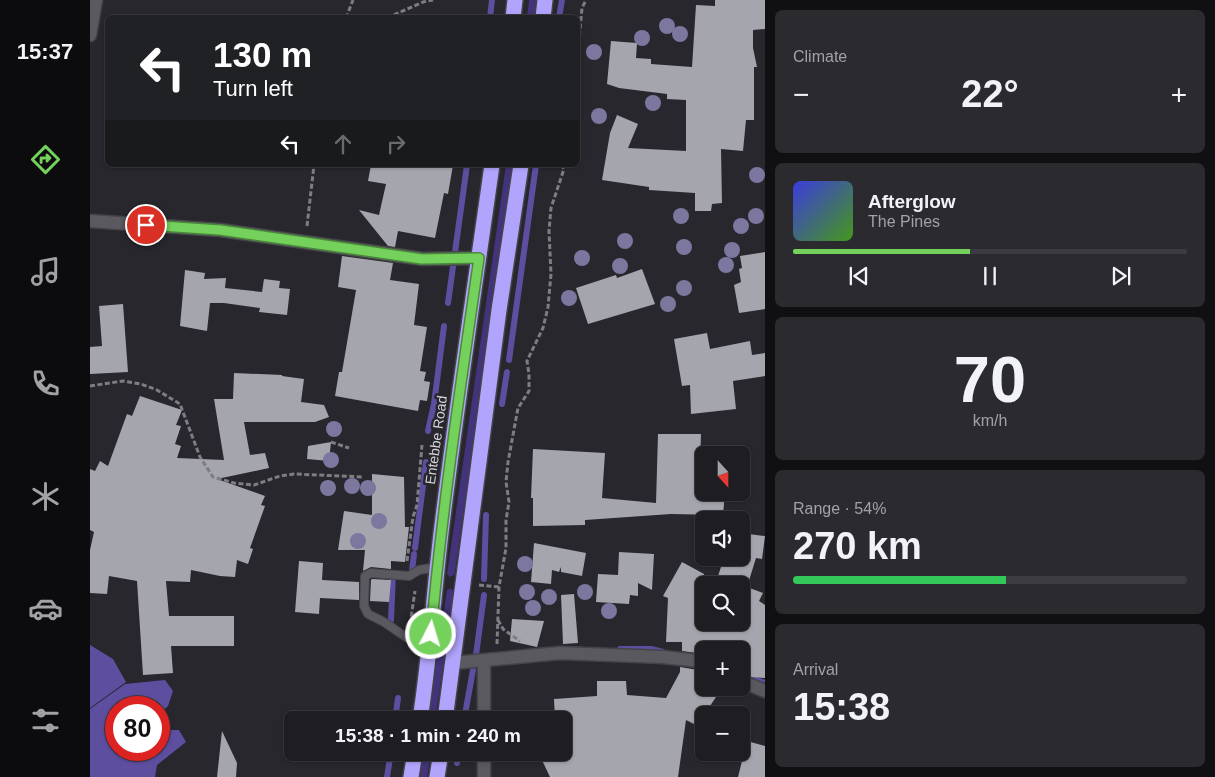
<!DOCTYPE html>
<html lang="en">
<head>
<meta charset="utf-8">
<style>
  :root { --surface:#1e1d22; --page:#2b2a2f; --text:#f1f3f6; --muted:#a1a2a5; --line:#3c3b40; --accent:#74d25c }
  body { margin:0; font-family:Arial,sans-serif; background:var(--page); color:var(--text); height:100vh; display:flex; flex-direction:column; font-size:19px; white-space:nowrap }
  * { box-sizing:border-box; margin:0 }
  p { font-size:16px; color:var(--muted) }
  .icon { flex:none; width:28px; height:28px; fill:none; stroke:currentColor; stroke-width:2; stroke-linecap:round; stroke-linejoin:round }
  .map { position:relative; flex:1; overflow:hidden }
  .sheet { display:flex; flex-direction:column; gap:10px; padding:10px; background:#101013; width:450px }
  .sheet>* { flex:none }
  .top-card { position:absolute; left:15px; top:15px; width:475px; height:152px; border-radius:8px; box-shadow:0 1px 4px #0004,0 0 0 1px var(--line); background:#202124; color:#fff; overflow:hidden }
  .needle { width:32px; rotate:159deg }
  .tools { position:absolute; left:605px; top:446px; display:grid; gap:10px }
  .tools a { display:grid; place-items:center; width:55px; height:55px; border-radius:8px; background:var(--surface); box-shadow:0 1px 4px #0004,0 0 0 1px var(--line); font-size:25px }
  .speed { position:absolute; left:15px; top:696px; display:flex; gap:10px; font-size:25px; font-weight:700; text-align:center }
  .speed>* { display:grid; place-content:center; width:65px; height:65px; border-radius:50%; background:var(--surface); box-shadow:0 1px 4px #0004,0 0 0 1px var(--line); line-height:1 }
  .speed .limit { border:8px solid #d22; background:#fff; color:#111 }
  .pin { position:absolute; display:grid; place-items:center; width:42px; height:42px; color:#fff; margin:-21px; border:2px solid #fff; border-radius:50%; box-shadow:0 1px 5px #0007 }
  .me { position:absolute; width:55px; margin:-28px; rotate:5deg; stroke-linejoin:round; filter:drop-shadow(0 0 4px #0008) }
  .turn { display:flex; align-items:center; gap:18px; height:105px; padding:0 25px; font-size:22px }
  .turn .icon { width:65px; height:65px; stroke-width:2.5 }
  .turn b { display:block; font-size:35px; line-height:42px }
  .lanes { display:flex; align-items:center; height:48px; padding:0 25px; background:#0003; justify-content:center; gap:25px; direction:ltr }
  .lanes .off { opacity:.35 }
  .big { font-size:38px; font-weight:700; line-height:1.1 }
  .sheet .card { flex:1; display:flex; flex-direction:column; justify-content:center; gap:8px; min-width:0; padding:0 18px; border-radius:8px; background:var(--page) }
  .sheet .dial { align-items:center; gap:0 }
  .dial b { font-size:65px; line-height:1 }
  .song { display:flex; align-items:center; gap:15px }
  .cover { width:60px; height:60px; border-radius:8px; background:linear-gradient(135deg,hsl(240 70% 55%),hsl(100 70% 35%)) }
  .played { height:5px; border-radius:2px; background:linear-gradient(90deg,var(--accent) 45%,var(--line) 45%) }
  .keys { display:flex; justify-content:space-around; direction:ltr }
  .heat { display:flex; justify-content:space-between; align-items:center; font-size:28px; direction:ltr }
  .charge { height:8px; border-radius:4px; background:linear-gradient(90deg,#34c759 54%,var(--line) 0) }
  .trip { position:absolute; left:194px; top:711px; width:288px; height:50px; border-radius:8px; background:var(--surface); box-shadow:0 1px 4px #0004,0 0 0 1px var(--line); font-weight:700; line-height:50px; text-align:center }
  main { display:flex; flex:1; min-height:0 }
  .tabs { display:flex; flex-direction:column; width:90px; justify-content:space-around; align-items:center; background:#0c0c0e; color:var(--muted) }
  .tabs .icon { width:35px; height:35px }
  .tabs .current { color:var(--accent) }
  .tabs b { font-size:22px; color:var(--text) }
  .map>svg:first-child { display:block }
</style>
</head>
<body>
<main>
<nav class="tabs">
<b>15:37</b>
<svg class="icon current" aria-label="directions" viewBox="0 0 24 24"><path d="M12 3l9 9-9 9-9-9zM9 14v-3h6M13 9l2 2-2 2"/></svg>
<svg class="icon" aria-label="music" viewBox="0 0 24 24"><path d="M9 18V5l10-2v13"/><circle cx="6" cy="18" r="3"/><circle cx="16" cy="16" r="3"/></svg>
<svg class="icon" aria-label="phone" viewBox="0 0 24 24"><path d="M5 4h4l2 5-3 2q2 4 5 5l2-3 5 2v4C11 20 4 13 5 4z"/></svg>
<svg class="icon" aria-label="climate" viewBox="0 0 24 24"><path d="M12 3v18M4 7l16 10M4 17L20 7"/></svg>
<svg class="icon" aria-label="car" viewBox="0 0 24 24"><path d="M5 17H2v-5l4-1 3-4h7l3 4 3 1v5h-3M9 17h6M6 11h13"/><circle cx="7" cy="17" r="2"/><circle cx="17" cy="17" r="2"/></svg>
<svg class="icon" aria-label="filters" viewBox="0 0 24 24"><path d="M4 7h16M4 17h16"/><circle cx="9" cy="7" r="2"/><circle cx="15" cy="17" r="2"/></svg>
</nav>
<div class="map">
<svg width="675" height="777" viewBox="0 0 675 777">
  <rect width="100%" height="100%" fill="#28272e"/>
  <path fill="#43337a" d="M439 0H448L445 17 437 18Z
    M416 165H424L365 571 364 575 360 577 357 574Z
    M361 588 364 594 345 720H338L357 590Z
    M333 753H341L337 777H330Z"/>
  <path fill="#5e4ea0" d="M0 645 23 659 36 682 0 708Z
    M75 680 83 691 78 706 69 714V708H26V750H69V730H89L96 742 67 765 65 777H0V709L35 684Z"/>
  <g fill="none" stroke-linecap="round" stroke-linejoin="round">
    <path stroke="#5e4ea0" stroke-width="6" d="M400 18 402 0
      M469 18 472 0
      M358 303 377 165
      M419 360 446 165
      M412 404 417 372
      M338 431 344 404 354 326
      M325 548 336 462
      M322 571 324 554
      M394 579 396 515
      M301 620 303 573
      M530 649H561L573 652
      M386 655 394 595
      M651 674 675 683
      M305 720 308 698
      M374 720 383 670
      M367 763 369 752
      M297 777 301 752"/>
  </g>
  <path fill="#a5a5ad" d="M625 0H675V29L663 30V48L667 67H664V120H656L653 151 631 149 632 203 622 204 621 211H605V193L559 190V187L512 180 520 133 527 115 548 124 538 148 596 151V100L577 99V94L529 88 517 84 521 41 547 43 546 58 561 59V64L602 67 606 5 625 6Z
    M281 165H363L358 194 354 193 345 238 308 231 305 247 298 246 269 210 289 215 296 184 278 181Z
    M675 252V309L649 313 644 285 651 282 649 269 652 268 650 256Z
    M252 256 303 263 300 280 329 284 324 325 337 327 330 371 336 372 334 381 340 382 337 401 330 400 328 411 245 396 249 372H252L266 290 248 287Z
    M552 269 565 304 498 324 486 288 526 275 527 278Z
    M95 270 115 273 114 279 136 278 135 288 172 292 174 279 190 281 189 288 200 289 197 315 169 312 170 308 134 303H120L117 331 90 326Z
    M33 304 38 372 0 374V347L12 346 9 306Z
    M617 333 620 349 660 341 662 355 675 353V376L643 381 646 409 601 414 600 385 592 386 584 339Z
    M144 373 192 375V376L214 379 211 402 234 405 239 417 225 422H154L160 455 175 453 179 468 127 479 175 496 171 505 175 506 160 548 163 549 158 564 147 560 145 577 130 576 101 570 100 582 76 581 79 616H144V646H81L83 673 53 675 47 581 19 576 17 594 0 593V550L4 532 0 530V469L5 471 10 461 18 466 37 414 42 416 50 396 92 410 86 425 91 426 85 444 91 446 87 458 134 460 124 399H143Z
    M568 434H611L609 493H635L633 515 581 514 495 520V525L443 526V498H441L443 449 515 453 512 498 566 503Z
    M241 442 239 461 217 459 218 446Z
    M282 474 314 477 315 527H319L315 562 301 561V569L281 567 273 571 275 550H248L254 511 282 515Z
    M651 533 675 536 672 559 666 558 657 587 673 593 669 601 675 605V678L662 677 655 674 657 650H614V654L592 651V642H576L578 598 573 596 592 562 614 574V622H651V585H625L634 558H651Z
    M444 543 496 553 492 576 471 572V567L469 572 462 570 461 584 441 582Z
    M529 552 564 554 562 590 548 583V596L540 595 539 604 506 602 508 574 528 575Z
    M209 561 233 563 232 580 269 582V600L230 598 229 614 205 612Z
    M282 579 301 580 299 602 280 601 281 580Z
    M484 594 488 643 473 644 471 595Z
    M422 619 454 621 447 647 420 641Z
    M590 667 614 671V688H632L614 715V729L596 720 588 777H460L451 758 463 752H472V720H465L464 699 507 696V681H536L537 695 576 698 590 672Z
    M132 731 147 763 146 777H127Z
    M657 741 675 746V777H648Z"/>
  <g fill="none" stroke-linecap="round" stroke-linejoin="round">
    <g stroke="#444348" stroke-width="10">
      <path id="lane" d="M339 653 294 622 278 614 274 606 275 576 281 573 319 576 329 570 347 567"/>
    </g>
    <g stroke="#444348" stroke-width="15">
      <path id="street" d="M0 35 6 0
        M0 221 130 230 333 259 389 258
        M363 663 470 653 573 657 609 661 614 663
        M651 681 675 691
        M394 720V661
        M394 777V752"/>
    </g>
    <g stroke="#444348" stroke-width="18">
      <path id="highway" d="M423 18 425 0
        M453 18 455 0
        M330 720C340 655 344 590 352 525 367 404 385 285 402 165
        M355 720 409 310 431 165
        M321 777 325 752
        M347 777 351 752"/>
    </g>
    <path stroke="#7e7d83" stroke-width="3" stroke-dasharray="5 2.5" stroke-linecap="butt" d="M256 18 263 0
      M297 18 333 2 343 0
      M488 51 492 8 496 0
      M217 226 224 165
      M0 386 33 381 51 384 67 390 90 404 110 457 123 477 144 483 164 485 190 476 204 474 274 477
      M241 442 259 448
      M317 561 323 517 327 505 332 445
      M389 585 409 587
      M408 620 413 629 430 641
      M320 624 325 591
      M407 644 409 587 416 548V520L419 502 416 482 418 462 428 408 439 391V374L437 361 453 328 458 307 461 274 459 231 461 208 474 169 472 165"/>
    <use href="#lane" stroke="#5a5960" stroke-width="8"/>
    <use href="#street" stroke="#5a5960" stroke-width="12"/>
    <use href="#highway" stroke="#b1a4fc" stroke-width="15"/>
  </g>
  <g fill="#7c779f">
    <circle cx="577" cy="26" r="8"/>
    <circle cx="590" cy="34" r="8"/>
    <circle cx="552" cy="38" r="8"/>
    <circle cx="504" cy="52" r="8"/>
    <circle cx="563" cy="103" r="8"/>
    <circle cx="509" cy="116" r="8"/>
    <circle cx="667" cy="175" r="8"/>
    <circle cx="591" cy="216" r="8"/>
    <circle cx="666" cy="216" r="8"/>
    <circle cx="651" cy="226" r="8"/>
    <circle cx="535" cy="241" r="8"/>
    <circle cx="594" cy="247" r="8"/>
    <circle cx="642" cy="250" r="8"/>
    <circle cx="492" cy="258" r="8"/>
    <circle cx="636" cy="265" r="8"/>
    <circle cx="530" cy="266" r="8"/>
    <circle cx="594" cy="288" r="8"/>
    <circle cx="479" cy="298" r="8"/>
    <circle cx="578" cy="304" r="8"/>
    <circle cx="244" cy="429" r="8"/>
    <circle cx="241" cy="460" r="8"/>
    <circle cx="262" cy="486" r="8"/>
    <circle cx="238" cy="488" r="8"/>
    <circle cx="278" cy="488" r="8"/>
    <circle cx="289" cy="521" r="8"/>
    <circle cx="268" cy="541" r="8"/>
    <circle cx="435" cy="564" r="8"/>
    <circle cx="437" cy="592" r="8"/>
    <circle cx="495" cy="592" r="8"/>
    <circle cx="459" cy="597" r="8"/>
    <circle cx="443" cy="608" r="8"/>
    <circle cx="519" cy="611" r="8"/>
  </g>
  <g fill="none" stroke-linecap="round" stroke-linejoin="round">
    <g stroke="#4b883c" stroke-width="12">
      <path id="route" d="M56 225 130 230 332 259 389 258C371 383 352 508 341 634"/>
    </g>
    <use href="#route" stroke="#74d25c" stroke-width="9"/>
  </g>
  <g text-anchor="middle" dominant-baseline="central" stroke-width="5" stroke-linejoin="round" paint-order="stroke">
    <g font-size="14" fill="#d4d3d8" stroke="#28272e">
      <text transform="translate(346 440) rotate(-82)">Entebbe Road</text>
    </g>
  </g>
</svg>
<div class="tools">
<a><svg class="needle" viewBox="-14 -14 28 28"><path d="M0-13l5 13h-10z" fill="#e53935"/><path d="M0 13l5-13h-10z" fill="#a1a2a5"/></svg></a>
<a><svg class="icon" aria-label="sound" viewBox="0 0 24 24"><path d="M4 9h4l5-4v14l-5-4H4zM17 9q2 3 0 6"/></svg></a>
<a><svg class="icon" aria-label="search" viewBox="0 0 24 24"><circle cx="10" cy="10" r="6"/><path d="M15 15l6 6"/></svg></a>
<a>+</a>
<a>−</a>
</div>
<div class="speed"><div class="limit">80</div></div>
<div class="pin" style="left:56px;top:225px;background:#d93025"><svg class="icon" aria-label="arrive" viewBox="0 0 24 24"><path d="M6 21V4h12l-3 4 3 4H6"/></svg></div>
<svg class="me" style="left:341px;top:634px" viewBox="-20 -20 40 40"><circle r="17" fill="#74d25c" stroke="#fff" stroke-width="3"/><path d="M0-11L8 9 0 5-8 9z" fill="#fff"/></svg>
<div class="trip">15:38 · 1 min · 240 m</div>
<div class="top-card">
<div class="turn"><svg class="icon" aria-label="left" viewBox="0 0 24 24"><path d="M17 20v-9H6M10 6l-5 5 5 5"/></svg><div><b>130 m</b>Turn left</div></div>
<div class="lanes"><svg class="icon" aria-label="left" viewBox="0 0 24 24"><path d="M17 20v-9H6M10 6l-5 5 5 5"/></svg><svg class="icon off" aria-label="ahead" viewBox="0 0 24 24"><path d="M12 20V5M6 11l6-6 6 6"/></svg><svg class="icon off" aria-label="right" viewBox="0 0 24 24"><path d="M7 20v-9h11M14 6l5 5-5 5"/></svg></div>
</div>
</div>
<section class="sheet">
<div class="card"><p>Climate</p>
<div class="heat"><a>−</a><b class="big">22°</b><a>+</a></div>
</div>
<div class="card">
<div class="song"><i class="cover"></i><div><b>Afterglow</b><p>The Pines</p></div></div>
<div class="played"></div>
<div class="keys"><svg class="icon" aria-label="previous" viewBox="0 0 24 24"><path d="M18 5L8 12l10 7zM5 5v14"/></svg><svg class="icon" aria-label="pause" viewBox="0 0 24 24"><path d="M8 5v14M16 5v14"/></svg><svg class="icon" aria-label="next" viewBox="0 0 24 24"><path d="M6 5l10 7-10 7zM19 5v14"/></svg></div>
</div>
<div class="card dial"><b>70</b><p>km/h</p></div>
<div class="card"><p>Range · 54%</p><b class="big">270 km</b><div class="charge"></div></div>
<div class="card"><p>Arrival</p><b class="big">15:38</b></div>
</section>
</main>
</body>
</html>
